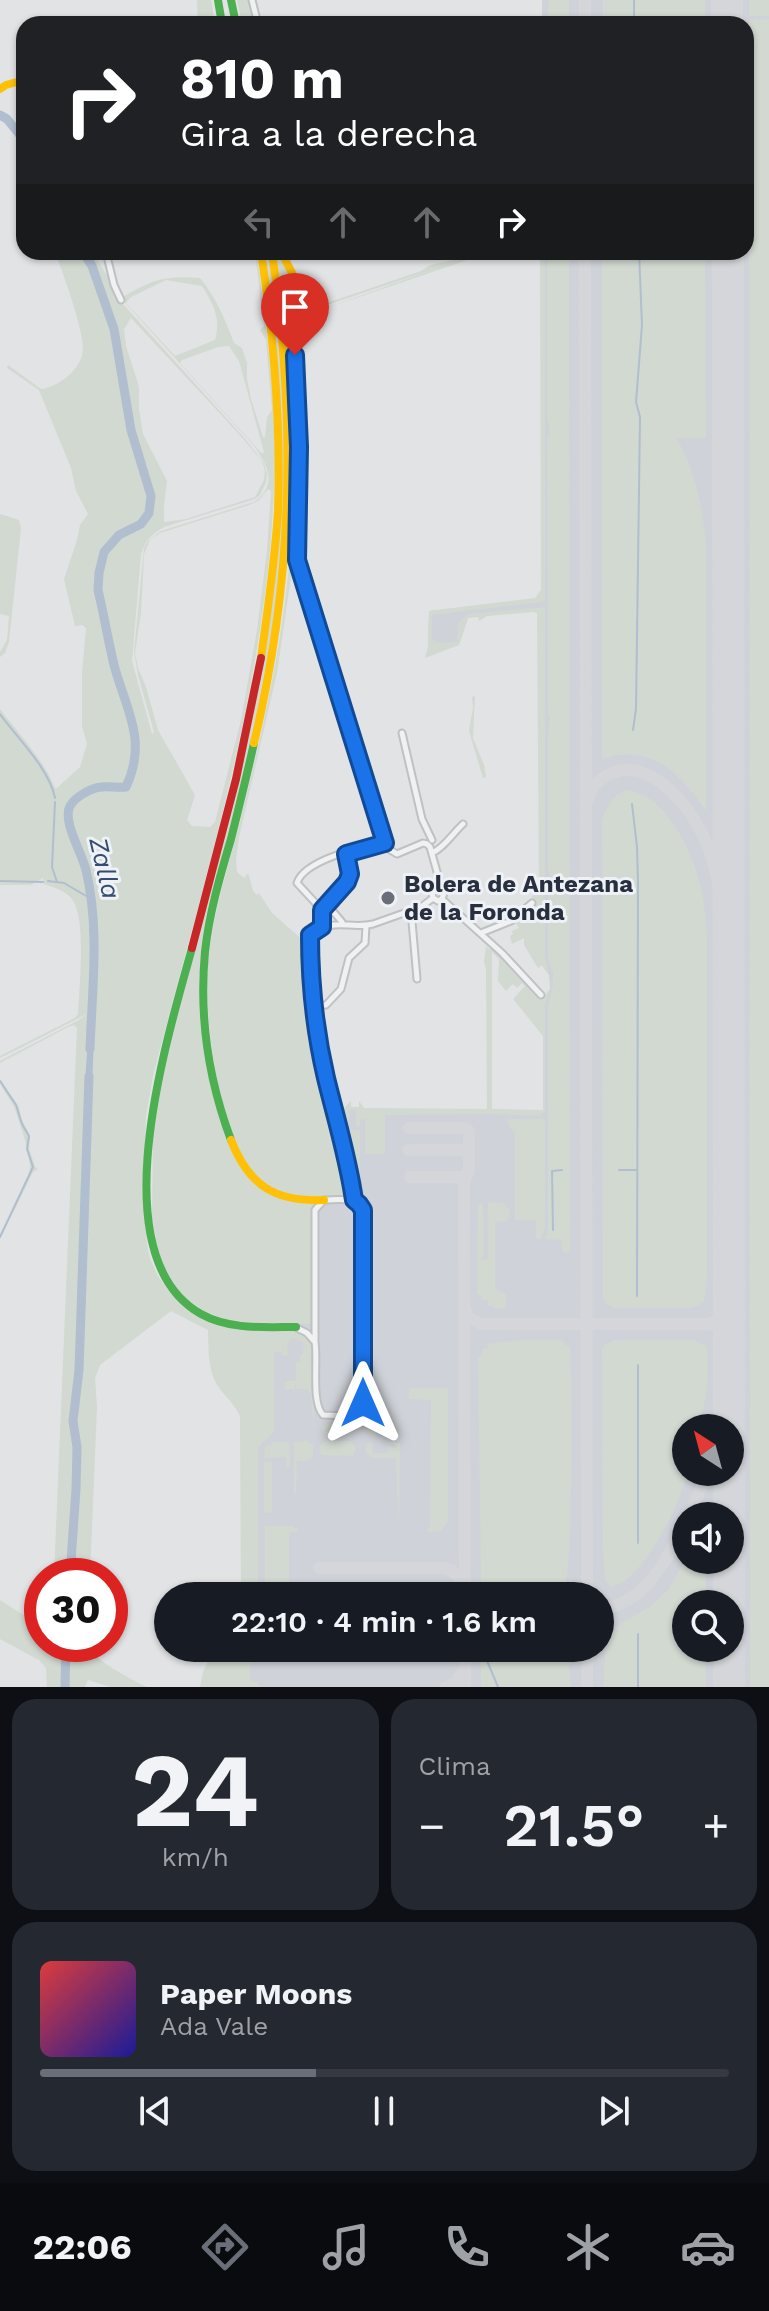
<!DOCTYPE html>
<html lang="es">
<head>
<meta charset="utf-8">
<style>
  :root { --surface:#171b24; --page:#242831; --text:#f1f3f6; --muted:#9ea1a6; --line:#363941; --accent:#696e78 }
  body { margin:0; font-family:"Work Sans",sans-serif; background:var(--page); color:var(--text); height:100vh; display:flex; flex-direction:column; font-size:30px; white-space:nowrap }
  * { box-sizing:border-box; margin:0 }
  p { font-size:26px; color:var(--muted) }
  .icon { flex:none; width:44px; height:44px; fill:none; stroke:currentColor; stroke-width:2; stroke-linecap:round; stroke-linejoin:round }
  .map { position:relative; height:1687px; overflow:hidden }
  .drawer { display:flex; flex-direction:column; gap:12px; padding:12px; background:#0d0f14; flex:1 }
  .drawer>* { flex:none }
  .top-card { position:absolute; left:16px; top:16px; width:738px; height:244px; border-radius:24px; box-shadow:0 2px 6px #0004; background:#202124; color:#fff; overflow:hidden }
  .needle { width:52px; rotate:324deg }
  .controls { position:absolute; left:672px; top:1414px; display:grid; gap:16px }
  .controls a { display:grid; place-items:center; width:72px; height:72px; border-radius:50%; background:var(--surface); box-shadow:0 2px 6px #0004; font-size:40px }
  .speed { position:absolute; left:24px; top:1558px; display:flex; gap:16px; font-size:40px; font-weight:700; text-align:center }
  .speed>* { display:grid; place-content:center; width:104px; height:104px; border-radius:50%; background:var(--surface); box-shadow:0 2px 6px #0004; line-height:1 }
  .speed .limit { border:12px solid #d22; background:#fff; color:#111 }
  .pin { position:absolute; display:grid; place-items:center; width:68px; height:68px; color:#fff; margin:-82px -34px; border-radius:50% 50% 50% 0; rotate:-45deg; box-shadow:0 0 8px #0007 }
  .pin .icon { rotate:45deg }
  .me { position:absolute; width:88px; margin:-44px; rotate:0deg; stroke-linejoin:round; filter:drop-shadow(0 0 6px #0008) }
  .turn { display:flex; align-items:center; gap:28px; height:168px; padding:0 32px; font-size:36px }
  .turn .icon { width:104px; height:104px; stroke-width:2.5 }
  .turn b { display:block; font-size:56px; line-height:68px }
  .lanes { display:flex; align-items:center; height:76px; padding:0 32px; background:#0003; justify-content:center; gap:40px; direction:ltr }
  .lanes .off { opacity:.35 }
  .big { font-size:60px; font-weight:600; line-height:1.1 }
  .drawer .widget { flex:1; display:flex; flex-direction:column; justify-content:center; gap:12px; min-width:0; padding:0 28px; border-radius:24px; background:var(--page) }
  .drawer .dial { align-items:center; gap:0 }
  .dial b { font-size:104px; line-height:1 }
  .song { display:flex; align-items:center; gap:24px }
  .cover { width:96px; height:96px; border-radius:12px; background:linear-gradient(135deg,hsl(0 70% 55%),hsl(240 70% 35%)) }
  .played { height:8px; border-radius:4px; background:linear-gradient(90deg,var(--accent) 40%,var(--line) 40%) }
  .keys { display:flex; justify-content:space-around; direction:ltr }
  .heat { display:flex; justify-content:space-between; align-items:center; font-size:44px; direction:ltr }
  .drawer .tiles { flex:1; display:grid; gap:12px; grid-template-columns:1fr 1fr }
  .widget:last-child { grid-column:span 2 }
  .trip { position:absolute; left:154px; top:1582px; width:460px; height:80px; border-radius:40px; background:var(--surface); box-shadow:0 2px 6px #0004; font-weight:600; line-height:80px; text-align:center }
  .dock { display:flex; height:128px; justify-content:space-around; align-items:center; background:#090b0e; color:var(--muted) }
  .dock .icon { width:56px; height:56px }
  .dock .active { color:var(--accent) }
  .dock b { font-size:36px; color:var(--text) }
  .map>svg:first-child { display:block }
</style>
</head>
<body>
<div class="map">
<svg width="769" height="1687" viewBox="0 0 769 1687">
  <rect width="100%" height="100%" fill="#e1e3e5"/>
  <path fill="#cfd2d8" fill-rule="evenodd" d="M542 0H769V1687H245L246 1648H600V1596H246V1372L282 1324 312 1323 310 1202 313 1197 358 1194 353 1154H357L356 1130H349V1110H543V998L550 989 549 975 543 967 542 609 468 618 459 645 428 647 429 611 543 598 542 252H746V24H542ZM686 1428H730V1472H686ZM686 1516H730V1560H686ZM686 1604H730V1648H686Z"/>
  <path fill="#d1d9d1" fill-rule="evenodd" d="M197 0H211L215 24H198Z
    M237 0H250L256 24H242Z
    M549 0H569V24H547Z
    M603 0H705V24H603Z
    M749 0H769V16H749Z
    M769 19V1687H750L749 20Z
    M55 252H92L106 274H110L114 290 122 303 245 439 264 463 267 474 266 482 260 495 255 499 164 527C152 534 145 541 141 554L132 661 152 734 154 732 138 675 134 652 144 548 148 541 161 531 254 502C278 485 268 466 255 447L121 298C151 280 165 275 200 278 217 299 225 319 234 343L242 348 247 363V379L251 399 263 437H265L267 417 272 410 266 340 260 330 264 326 255 252 259 270C268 342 278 415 274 488 266 689 203 882 153 1076L146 1116 144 1189 147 1244 150 1259 158 1276 169 1291 198 1316 216 1324 297 1331 306 1335 313 1347 314 1433 311 1394 307 1389H296V1383L294 1389H284L285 1381H296V1363L300 1362V1356L304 1352 303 1343 297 1339H291L287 1344 288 1355 282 1356 281 1352H274V1431C269 1440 260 1440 258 1452V1596H241L240 1416C235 1405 227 1398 220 1389 207 1371 209 1351 208 1330L171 1311 100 1365 95 1378 97 1407 90 1576H54L77 1028 74 1025 70 1026 0 1063V1061L77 1021 89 1013 0 1058V1056L75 1018 78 1014C79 988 87 919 72 899 66 891 53 887 44 884L43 878 31 885H0V709C18 733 44 760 55 788H57L80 767 87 744 82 726V673L86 628 82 625 75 626 64 579 77 540 80 525 88 514 76 491 71 468 39 390 7 368 8 365 41 389C59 387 82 369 83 349 83 328 63 273 55 252ZM166 280 202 286C214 305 221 318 215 340L175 356 126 303 131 297ZM131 318 239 434 262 461 265 471 264 480 255 497 186 519 164 522V505L167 481 143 434 139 409V387L126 346 124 329ZM229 346 239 361 264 452 262 454 180 363 182 360 218 347ZM268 489 271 491 267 551 257 630 241 720 215 822 210 827 192 826 187 820 195 795 158 730 146 687 138 668 135 653 141 613 144 554 150 540 160 533 249 505 258 501Z
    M265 252H269L285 401V527L273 631 258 713 199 976 224 1130 256 1186 310 1202 313 1208V1322L308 1324 232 1322 204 1311 187 1299 174 1285 160 1261 152 1217 153 1133 161 1077 242 764 281 526Z
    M276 252H280L300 294 301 320 295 389 297 496 293 548 295 563 370 805 368 806 297 576 295 570H292L277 673 239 837 236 859 237 872 244 878 248 873 253 891 257 895 259 893 272 913 305 942 318 1063 341 1138 351 1194 349 1197C325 1197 294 1201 272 1189 220 1160 203 1018 208 963 212 915 228 868 240 822 261 737 281 653 289 566 300 461 290 357 276 252Z
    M284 252 304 291 308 305 312 308 421 271 430 265 491 252 312 313C295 330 294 387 305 407L302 413 303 470 299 558 336 677 339 683 346 685 338 688 298 553 301 488 297 351 306 313 318 311 432 270 312 310 306 306 301 287Z
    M540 252H545V599L543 602 432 615V639L439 643 457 642 458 623 468 614 545 607V955L549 975 543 965 538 968 524 945V938L512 944 510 936 513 934 512 931 519 928 514 921 525 916 532 905 530 900 539 886 537 613 533 612 487 616 479 621 478 616 468 618 459 645 425 658 428 647 429 611 535 598 541 590Z
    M547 252H569L570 1250 567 1253 562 1250 561 1240 545 1239 548 1228V1006L553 984V973L548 958V890L551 884 548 869V735L550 719 548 713 547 437 550 432 547 417Z
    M602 252H705L706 438 677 439C696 474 702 504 706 544V811C679 772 651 743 602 759Z
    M0 514 19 520 21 528 9 642 5 653 0 657V652L7 640 9 616 0 614Z
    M475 696 473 738 484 765 486 777 483 778 469 731 473 708 472 697Z
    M626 790C667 793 696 858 702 893 705 908 706 922 707 937V1279L704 1302 692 1308H614L605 1303 603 1298 602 820C607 806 611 796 626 790Z
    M486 946 489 949 494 947 542 999 550 989 545 1004V1111L539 1116 490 1114 385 1115V1154H365V1120L360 1119V1126H356V1110H349V1130H360V1191L358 1194H355C344 1133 326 1074 317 1013L331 1081 342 1110 351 1101V1107H359V1101L364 1108 487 1109 486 969 484 962ZM492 952 499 959 498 981 506 991 513 984 517 988 522 983 525 986 513 999 543 1036V1110L492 1109Z
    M0 1079 19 1107 21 1118 30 1136 29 1148 35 1167 38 1169 33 1172 0 1239V1234C7 1220 31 1179 30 1166 29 1148 21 1128 16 1112 13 1100 1 1091 0 1079Z
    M510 1119H544L545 1121V1227L541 1239H536V1220H515V1135L506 1120Z
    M490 1202 504 1203 509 1209V1217L507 1221 495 1222V1288L506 1295V1308L494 1309 493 1306H488V1300H482V1295H477L478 1204H483L484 1254 481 1260H486L488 1258V1204Z
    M368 1203 372 1204V1255L368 1258 365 1256V1207Z
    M523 1340H561L570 1348C573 1373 573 1579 564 1588 554 1599 507 1595 492 1596L487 1594 481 1583 478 1359 483 1353V1349L488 1348 489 1343Z
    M615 1340H694L706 1346C711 1372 705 1403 699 1428H686C686 1443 688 1464 686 1477 680 1506 641 1582 611 1587L605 1580 603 1549 602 1349 605 1344Z
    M409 1388H448V1521L441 1531 428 1532 427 1528 430 1527 431 1400 409 1399Z
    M371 1401H378V1414H375V1422L378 1423 376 1434 372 1435 367 1431V1429L370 1430V1426H367V1413Z
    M326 1424H343V1427H348V1431L354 1432 349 1435H326L322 1430V1427Z
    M307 1441 313 1445V1457L306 1461H297L296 1493H294V1442Z
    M326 1441H351L356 1448 353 1456 321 1455 319 1446Z
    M275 1442H287L289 1444 290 1465 287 1468 286 1457 264 1458 265 1447Z
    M391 1442 400 1443 399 1528 396 1458H372L366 1452V1443H372L373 1453H385L389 1451 386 1446 396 1448V1444H391Z
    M264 1462H272V1513H264Z
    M265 1526H294V1528H298L296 1532 289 1533V1596H284V1586H265Z
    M686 1559 706 1560V1604H686V1648H706V1687H603L606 1638 610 1630 651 1606 668 1590Z
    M0 1600 42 1627V1644H87C92 1660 131 1679 147 1687H111L88 1680 85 1687H47L46 1668 39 1660 0 1639Z
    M214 1648H250V1680L258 1683 259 1687H200L203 1672Z
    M481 1648H568L571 1687H481Z"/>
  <path fill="#b0becf" d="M88 1037H94L92 1087 85 1084Z"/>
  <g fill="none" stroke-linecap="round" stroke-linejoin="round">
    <path stroke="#b0becf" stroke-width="2" d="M634 24V0
      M0 714C18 739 49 768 55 798
      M633 730 636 709 640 417 636 402 642 325 639 252
      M55 802 52 867 57 882
      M632 804 637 847 638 882 637 1296
      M0 881 43 882
      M48 881 64 883 93 900
      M0 1081 16 1105 22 1124 29 1136 27 1149 33 1167 0 1237
      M619 1170H637
      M553 1230 552 1171 562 1170
      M638 1543V1365
      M485 1656 498 1687
      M638 1687V1634"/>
    <path stroke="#b0becf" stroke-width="9" d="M0 115 7 119 24 140
      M83 252 92 266 114 329 131 430 151 496 149 513 141 524 119 535 104 552 99 573 98 590C104 615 108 640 114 665 126 710 148 740 126 787 117 788 109 786 101 787 91 788 75 797 70 806 62 821 82 853 86 870 100 928 92 990 90 1049
      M70 1576 76 1489 77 1447 73 1421 79 1370 89 1076
      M65 1687 66 1644"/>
    <path stroke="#d5d6d9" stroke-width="12" d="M585 0V24
      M727 3 728 0
      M585 252 587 1596
      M588 799C593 783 608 771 625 770 640 769 652 776 664 785 715 826 725 899 728 960
      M409 1128H464L469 1131V1171L464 1180 465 1596
      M408 1150H464L469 1154
      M410 1177H460L464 1180
      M465 1310 469 1318 481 1324H709C720 1327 726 1334 729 1346L719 1428
      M709 1324C724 1319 727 1309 729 1294
      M690 1516 707 1472
      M319 1568H442C453 1569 460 1576 464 1586
      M600 1610C646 1603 665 1561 686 1525
      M465 1648V1687
      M587 1648V1687
      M446 1687 456 1682 463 1671"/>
    <path stroke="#d5d6d9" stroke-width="32" d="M727 0V24
      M728 252 729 1428
      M729 1472V1516
      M729 1560V1604
      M729 1648V1687"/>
    <g stroke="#bfc1c3" stroke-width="9">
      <path id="street" d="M252 0 258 24
        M73 21 74 24
        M106 252 114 285 121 300
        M402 733 422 819 432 840
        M432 853C444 848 453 833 463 824
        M442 899 502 953 541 995
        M326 903 342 922
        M322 910 347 882 350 874 346 854
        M411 910 417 979
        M322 927V910L297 883C304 860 363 846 385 843L387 848 397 854 423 843 427 844 430 847 439 879V889L444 893 442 899 438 901 433 898 432 893 439 889
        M481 933 511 921 532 903
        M314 1006 326 1005 341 989 349 958 365 943 366 926
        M324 1200C338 1200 355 1196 363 1210V1403L358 1413 350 1416 323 1415C311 1403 318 1360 315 1342V1210Z
        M354 1200C348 1158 336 1119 326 1078 315 1031 310 983 310 935 338 916 347 930 373 924L421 907 433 898
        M297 1328 307 1333 314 1341"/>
    </g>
    <use href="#street" stroke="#f0f1f2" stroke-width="5"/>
    <path stroke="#4caf50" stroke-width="8" d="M218 0 222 24
      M231 0 236 24
      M315 617 385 843
      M192 948C168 1036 98 1256 201 1314 230 1330 264 1327 296 1327
      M231 1140C209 1081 199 1016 205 952 209 914 220 876 231 839 239 807 247 775 254 743"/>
    <path stroke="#ffc107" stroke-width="8" d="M0 89 6 85 24 80
      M261 252C274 338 281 424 278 511 275 560 268 609 261 658
      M282 252C289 271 305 290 304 312 302 329 295 345 294 362L299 447 297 560 315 617
      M254 743C294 576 296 421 272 252
      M231 1140C249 1186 275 1202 324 1200"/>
    <path stroke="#c62828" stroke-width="8" d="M192 948 236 779 261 658"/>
  </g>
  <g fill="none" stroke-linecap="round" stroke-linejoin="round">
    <g stroke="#114b97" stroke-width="20">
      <path id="route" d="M295 355 299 447 297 560 385 843 346 854 350 874 347 882 322 910V927L310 935C310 983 315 1031 326 1078 336 1119 348 1158 354 1200L359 1204 363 1210V1403"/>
    </g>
    <use href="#route" stroke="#1a73e8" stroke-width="14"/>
  </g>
  <circle fill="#696e78" stroke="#eef1f5" stroke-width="3" cx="388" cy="898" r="8"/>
  <g text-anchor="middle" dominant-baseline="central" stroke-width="6" stroke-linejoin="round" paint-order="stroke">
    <g font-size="24" font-weight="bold" fill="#282f3e" stroke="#eef1f5" text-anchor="start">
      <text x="404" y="884">Bolera de Antezana<tspan x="404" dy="28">de la Foronda</tspan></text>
    </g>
    <g font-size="26" font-style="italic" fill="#344c70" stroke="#eef1f5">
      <text transform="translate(105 868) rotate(77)">Zalla</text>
    </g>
  </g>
</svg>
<div class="controls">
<a><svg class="needle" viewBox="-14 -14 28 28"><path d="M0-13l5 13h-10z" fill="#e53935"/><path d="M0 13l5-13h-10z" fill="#9ea1a6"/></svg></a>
<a><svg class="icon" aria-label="sound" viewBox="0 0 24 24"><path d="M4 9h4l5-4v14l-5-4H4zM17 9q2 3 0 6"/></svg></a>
<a><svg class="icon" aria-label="search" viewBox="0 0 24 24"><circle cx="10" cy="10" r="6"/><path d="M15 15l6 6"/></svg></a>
</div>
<div class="speed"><div class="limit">30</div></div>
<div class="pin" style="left:295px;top:355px;background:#d93025"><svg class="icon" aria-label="arrive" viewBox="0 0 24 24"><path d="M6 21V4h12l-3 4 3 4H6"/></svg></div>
<svg class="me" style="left:363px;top:1403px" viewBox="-20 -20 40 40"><path d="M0-17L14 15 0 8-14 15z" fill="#1a73e8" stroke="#fff" stroke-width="4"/></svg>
<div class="trip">22:10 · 4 min · 1.6 km</div>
<div class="top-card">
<div class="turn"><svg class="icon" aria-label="right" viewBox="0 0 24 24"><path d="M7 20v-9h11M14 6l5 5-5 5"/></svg><div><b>810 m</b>Gira a la derecha</div></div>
<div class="lanes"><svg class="icon off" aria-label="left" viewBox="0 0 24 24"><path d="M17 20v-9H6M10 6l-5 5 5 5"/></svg><svg class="icon off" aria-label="ahead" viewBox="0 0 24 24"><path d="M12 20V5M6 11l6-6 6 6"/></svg><svg class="icon off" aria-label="ahead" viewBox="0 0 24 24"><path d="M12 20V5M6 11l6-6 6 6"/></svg><svg class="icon" aria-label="right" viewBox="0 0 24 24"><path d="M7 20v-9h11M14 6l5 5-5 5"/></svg></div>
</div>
</div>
<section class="drawer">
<div class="tiles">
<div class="widget dial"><b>24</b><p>km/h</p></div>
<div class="widget"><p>Clima</p>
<div class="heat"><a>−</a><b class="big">21.5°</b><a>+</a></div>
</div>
<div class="widget">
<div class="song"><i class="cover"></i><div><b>Paper Moons</b><p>Ada Vale</p></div></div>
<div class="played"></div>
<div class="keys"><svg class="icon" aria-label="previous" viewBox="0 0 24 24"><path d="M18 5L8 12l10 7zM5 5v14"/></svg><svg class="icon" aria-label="pause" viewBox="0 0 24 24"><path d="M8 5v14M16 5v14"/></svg><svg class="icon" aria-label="next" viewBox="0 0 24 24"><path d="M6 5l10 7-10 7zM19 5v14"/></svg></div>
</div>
</div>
</section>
<nav class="dock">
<b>22:06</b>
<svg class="icon active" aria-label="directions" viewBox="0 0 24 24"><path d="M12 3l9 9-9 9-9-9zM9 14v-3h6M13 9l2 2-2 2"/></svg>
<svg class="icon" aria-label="music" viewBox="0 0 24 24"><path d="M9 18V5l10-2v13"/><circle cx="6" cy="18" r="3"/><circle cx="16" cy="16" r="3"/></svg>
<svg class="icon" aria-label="phone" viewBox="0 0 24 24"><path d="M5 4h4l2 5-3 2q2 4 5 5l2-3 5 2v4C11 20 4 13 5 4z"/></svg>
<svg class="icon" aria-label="climate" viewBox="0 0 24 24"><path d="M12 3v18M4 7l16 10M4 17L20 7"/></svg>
<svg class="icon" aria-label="car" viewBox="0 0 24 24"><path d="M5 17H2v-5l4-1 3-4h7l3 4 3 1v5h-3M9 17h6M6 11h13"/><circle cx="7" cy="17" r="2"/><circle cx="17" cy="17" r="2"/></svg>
</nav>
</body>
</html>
